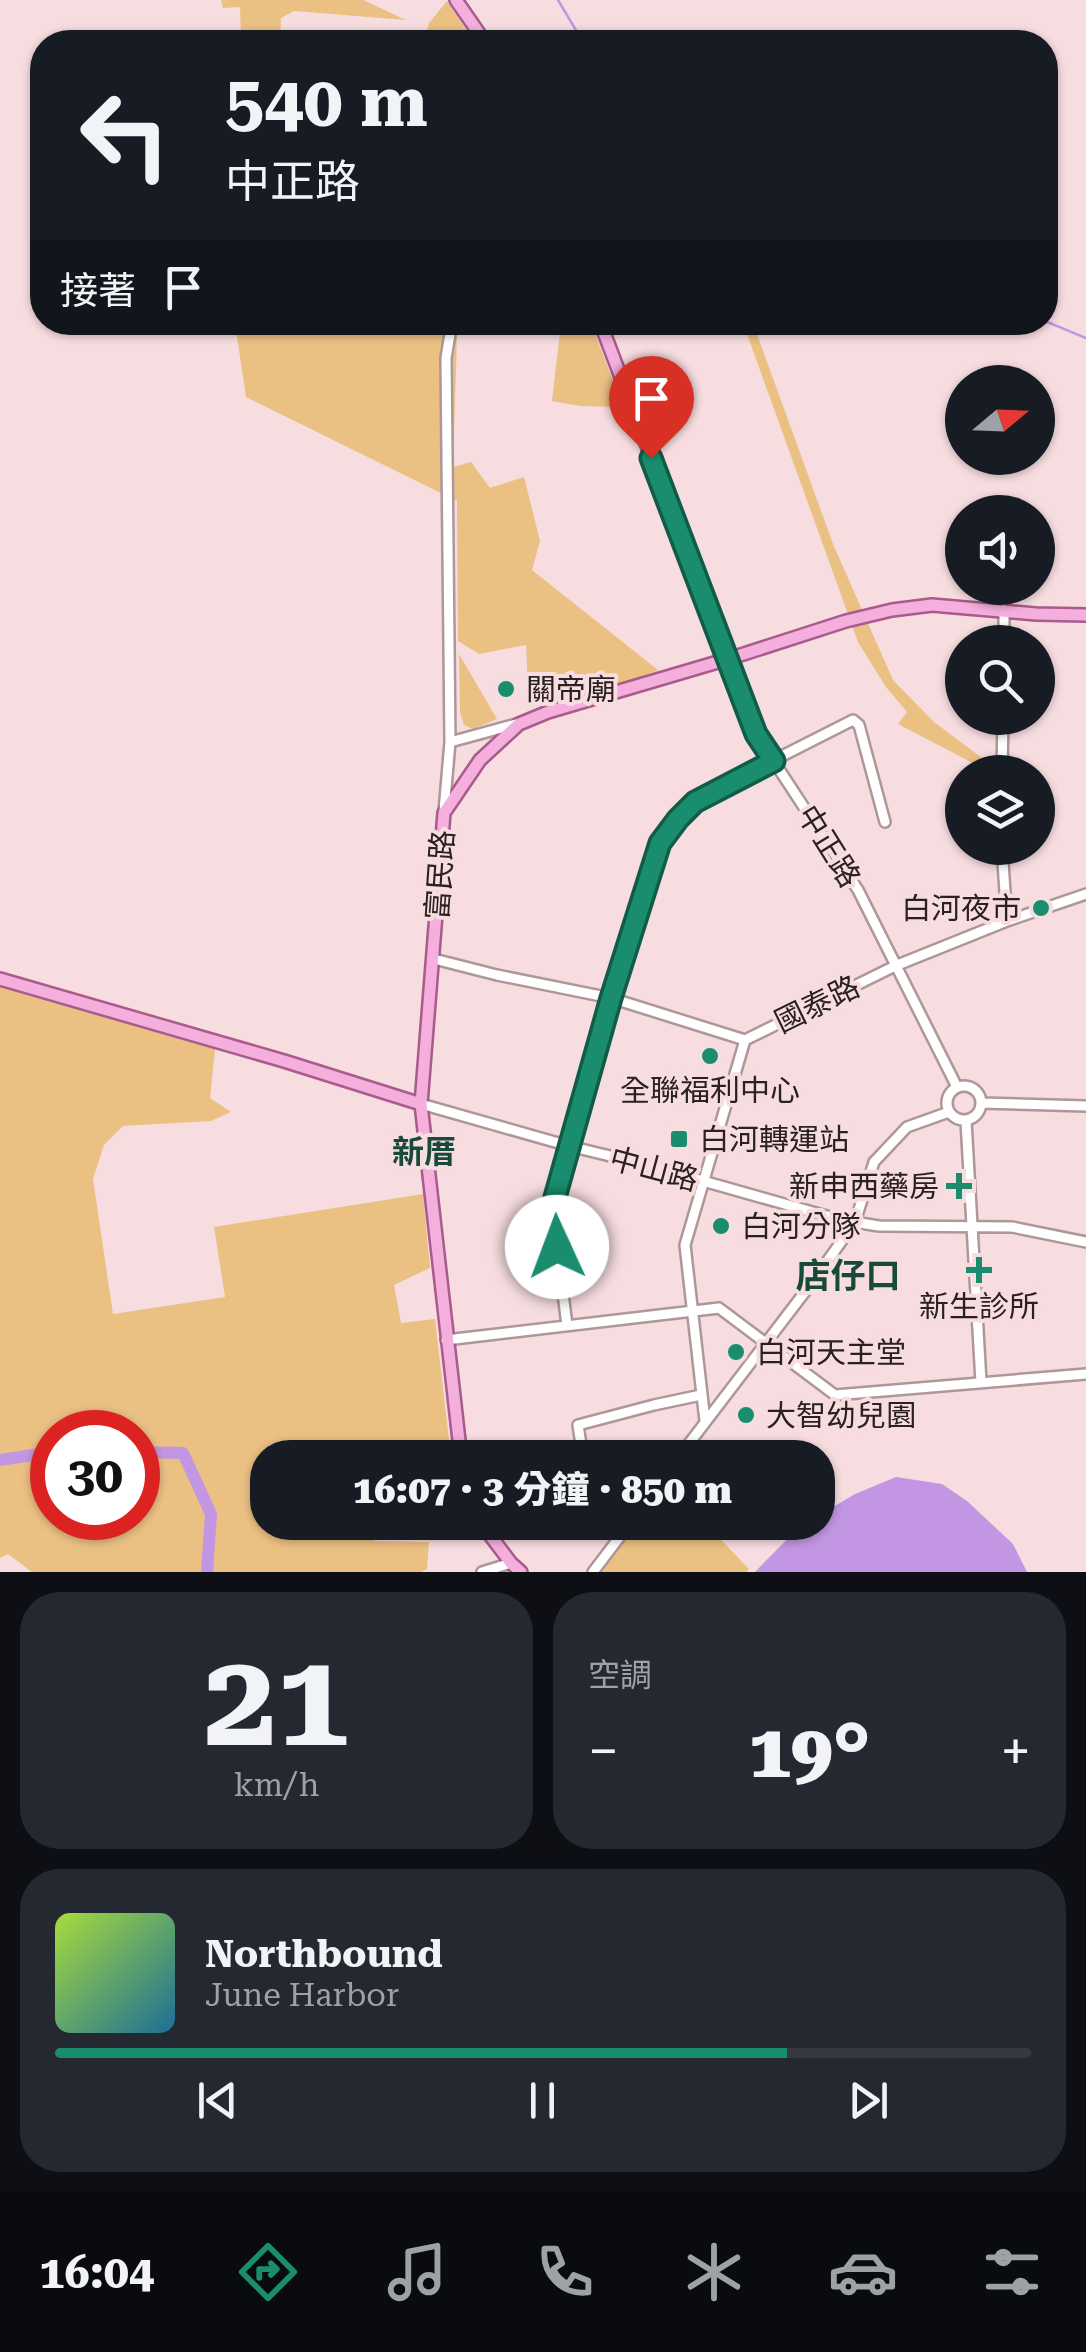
<!DOCTYPE html>
<html lang="zh-TW">
<head>
<meta charset="utf-8">
<style>
  :root { --surface:#171b24; --page:#242831; --text:#f1f3f6; --muted:#9ea1a6; --line:#363941; --accent:#1a8d6f }
  body { margin:0; font-family:"Roboto Serif","Noto Sans TC",serif; background:var(--page); color:var(--text); height:100vh; display:flex; flex-direction:column; font-size:38px; white-space:nowrap }
  * { box-sizing:border-box; margin:0 }
  p { font-size:32px; color:var(--muted) }
  .icon { flex:none; width:55px; height:55px; fill:none; stroke:currentColor; stroke-width:2; stroke-linecap:round; stroke-linejoin:round }
  .map { position:relative; height:1572px; overflow:hidden }
  .panel { display:flex; flex-direction:column; gap:20px; padding:20px; background:#0d0f14; flex:1 }
  .panel>* { flex:none }
  .hud { position:absolute; left:30px; top:30px; width:1028px; height:305px; border-radius:40px; box-shadow:0 2px 8px #0004; background:#171b24; color:var(--text); overflow:hidden }
  .needle { width:65px; rotate:71deg }
  .fabs { position:absolute; left:945px; top:365px; display:grid; gap:20px }
  .fabs a { display:grid; place-items:center; width:110px; height:110px; border-radius:50%; background:var(--surface); box-shadow:0 2px 8px #0004; font-size:50px }
  .speed { position:absolute; left:30px; top:1410px; display:flex; gap:20px; font-size:50px; font-weight:700; text-align:center }
  .speed>* { display:grid; place-content:center; width:130px; height:130px; border-radius:50%; background:var(--surface); box-shadow:0 2px 8px #0004; line-height:1 }
  .speed .limit { border:15px solid #d22; background:#fff; color:#111 }
  .pin { position:absolute; display:grid; place-items:center; width:85px; height:85px; color:#fff; margin:-102px -42px; border-radius:50% 50% 50% 0; rotate:-45deg; box-shadow:0 0 10px #0007 }
  .pin .icon { rotate:45deg }
  .me { position:absolute; width:110px; margin:-55px; rotate:358deg; stroke-linejoin:round; filter:drop-shadow(0 0 8px #0008) }
  .turn { display:flex; align-items:center; gap:35px; height:210px; padding:0 30px; font-size:45px }
  .turn .icon { width:130px; height:130px; stroke-width:2.5 }
  .turn b { display:block; font-size:70px; line-height:85px }
  .then { display:flex; align-items:center; height:95px; padding:0 30px; background:#0003; gap:20px; font-size:38px }
  .big { font-size:75px; font-weight:800; line-height:1.1 }
  .panel .card { flex:1; display:flex; flex-direction:column; justify-content:center; gap:15px; min-width:0; padding:0 35px; border-radius:40px; background:var(--page) }
  .panel .dial { align-items:center; gap:0 }
  .dial b { font-size:130px; line-height:1 }
  .song { display:flex; align-items:center; gap:30px }
  .cover { width:120px; height:120px; border-radius:15px; background:linear-gradient(135deg,hsl(80 70% 55%),hsl(200 70% 35%)) }
  .played { height:10px; border-radius:5px; background:linear-gradient(90deg,var(--accent) 75%,var(--line) 75%) }
  .keys { display:flex; justify-content:space-around; direction:ltr }
  .heat { display:flex; justify-content:space-between; align-items:center; font-size:55px; direction:ltr }
  .panel .tiles { flex:1; display:grid; gap:20px; grid-template-columns:1fr 1fr }
  .card:last-child { grid-column:span 2 }
  .trip { position:absolute; left:250px; top:1440px; width:585px; height:100px; border-radius:40px; background:var(--surface); box-shadow:0 2px 8px #0004; font-weight:800; line-height:100px; text-align:center }
  .menu { display:flex; height:160px; justify-content:space-around; align-items:center; background:#090b0e; color:var(--muted) }
  .menu .icon { width:70px; height:70px }
  .menu .on { color:var(--accent) }
  .menu b { font-size:45px; color:var(--text) }
  .map>svg:first-child { display:block }
</style>
</head>
<body>
<div class="map">
<svg width="1086" height="1572" viewBox="0 0 1086 1572">
  <rect width="100%" height="100%" fill="#f7dddf"/>
  <path fill="#ebc083" fill-rule="evenodd" d="M221 0H363L406 20 294 11 281 18 280 42H241L240 7 223 8Z
    M447 1 474 42H424L429 23Z
    M235 323H461L457 336 453 467 471 462 490 488 524 477 540 541 532 570 658 670 599 697 556 707 528 687 526 645 479 654 458 641 457 501 246 397Z
    M561 323H591L623 407 580 406 552 401Z
    M743 323H753L833 544 893 680 934 722 1001 772H990L898 724 907 712 886 687 858 642Z
    M459 654 497 719 473 729 464 725 460 712Z
    M0 985 215 1049 210 1098 231 1112 211 1121 123 1126 104 1145 93 1179 113 1314 225 1297 214 1227 423 1194 430 1268 394 1285 401 1323 435 1319 451 1457 268 1458V1522L374 1523V1541L429 1542 427 1569 421 1572H32L8 1554 0 1558ZM52 1432H138V1518H52Z
    M639 1522 705 1523 749 1569 746 1572H601Z"/>
  <path fill="#c296e2" d="M896 1477 942 1484 967 1501 1013 1544 1027 1572H755L799 1527 807 1523 818 1522V1516L855 1494Z"/>
  <g fill="none" stroke-linecap="round" stroke-linejoin="round">
    <path stroke="#c296e2" stroke-width="2.5" d="M558 0 583 42
      M1045 321 1086 338"/>
    <path stroke="#c296e2" stroke-width="12" d="M138 1452 183 1453 211 1514 207 1572
      M0 1460 52 1452"/>
    <g stroke="#ae9799" stroke-width="14">
      <path id="minor" d="M1004 642V610
        M728 659 756 734 858 890 957 1087
        M450 742 516 724
        M1002 772 1003 718
        M444 811 450 742 446 358 452 322
        M1002 848 1007 921
        M434 959 497 975 611 998 745 1040
        M947 1103a17 17 0 1 1 34 0a17 17 0 1 1-34 0Z
        M981 1103 1086 1106
        M421 1104 569 1146 643 1164 841 1220 879 1226 1012 1227 1086 1242
        M966 1121 981 1382
        M567 1325 552 1208 611 998 661 843 677 819 705 795 853 720 859 725 885 822
        M446 1340 719 1308 835 1395 1086 1374
        M705 1421 685 1245 745 1040 895 966 1007 921 1086 894
        M583 1458 578 1425 654 1405 701 1395
        M678 1458 814 1280 855 1222 874 1162 907 1127 949 1112
        M482 1572 511 1563
        M593 1572 631 1522"/>
    </g>
    <g stroke="#a85b8c" stroke-width="16">
      <path id="major" d="M456 0 485 42
        M600 322 728 659
        M0 979 284 1061 421 1104
        M461 1458 421 1104 444 813 480 760 519 724 548 712 728 659 846 621 892 610 932 605 1036 614 1086 615
        M480 1522 511 1563 521 1572"/>
    </g>
    <use href="#minor" stroke="#fff" stroke-width="9"/>
    <use href="#major" stroke="#f4afdd" stroke-width="11"/>
  </g>
  <g fill="none" stroke-linecap="round" stroke-linejoin="round">
    <g stroke="#115c48" stroke-width="25">
      <path id="route" d="M557 1247 552 1208 611 998 660 843 678 819 695 802 774 761 756 734 651 458"/>
    </g>
    <use href="#route" stroke="#1a8d6f" stroke-width="18"/>
  </g>
  <g fill="#1a8d6f" stroke="#f7dddf" stroke-width="4">
    <circle cx="506" cy="689" r="10"/>
    <circle cx="1041" cy="908" r="10"/>
    <circle cx="710" cy="1056" r="10"/>
    <rect x="669" y="1129" width="20" height="20" rx="5"/>
    <path d="M954 1171h10v10h10v10h-10v10h-10v-10h-10v-10h10z"/>
    <circle cx="721" cy="1226" r="10"/>
    <path d="M974 1255h10v10h10v10h-10v10h-10v-10h-10v-10h10z"/>
    <circle cx="736" cy="1352" r="10"/>
    <circle cx="746" cy="1415" r="10"/>
  </g>
  <g text-anchor="middle" dominant-baseline="central" stroke-width="8" stroke-linejoin="round" paint-order="stroke">
    <g font-size="30" fill="#2a2121" stroke="#f7dddf" text-anchor="start">
      <text x="526" y="689">關帝廟</text>
      <text x="1021" y="908" text-anchor="end">白河夜市</text>
      <text x="710" y="1090" text-anchor="middle">全聯福利中心</text>
      <text x="699" y="1139">白河轉運站</text>
      <text x="939" y="1186" text-anchor="end">新申西藥房</text>
      <text x="741" y="1226">白河分隊</text>
      <text x="979" y="1306" text-anchor="middle">新生診所</text>
      <text x="756" y="1352">白河天主堂</text>
      <text x="766" y="1415">大智幼兒園</text>
    </g>
    <g font-size="30" fill="#2a2121" stroke="#f7dddf">
      <text transform="translate(829 846) rotate(58)">中正路</text>
      <text transform="translate(440 875) rotate(-86)">富民路</text>
      <text transform="translate(817 1004) rotate(-26)">國泰路</text>
      <text transform="translate(654 1169) rotate(15)">中山路</text>
    </g>
    <g font-size="32" font-weight="bold" fill="#184a3b" stroke="#f7dddf">
      <text x="424" y="1152">新厝</text>
    </g>
    <g font-size="35" font-weight="bold" fill="#184a3b" stroke="#f7dddf">
      <text x="848" y="1276">店仔口</text>
    </g>
  </g>
</svg>
<div class="fabs">
<a><svg class="needle" viewBox="-14 -14 28 28"><path d="M0-13l5 13h-10z" fill="#e53935"/><path d="M0 13l5-13h-10z" fill="#9ea1a6"/></svg></a>
<a><svg class="icon" aria-label="sound" viewBox="0 0 24 24"><path d="M4 9h4l5-4v14l-5-4H4zM17 9q2 3 0 6"/></svg></a>
<a><svg class="icon" aria-label="search" viewBox="0 0 24 24"><circle cx="10" cy="10" r="6"/><path d="M15 15l6 6"/></svg></a>
<a><svg class="icon" aria-label="layers" viewBox="0 0 24 24"><path d="M12 4l9 5-9 5-9-5zM3 14l9 5 9-5"/></svg></a>
</div>
<div class="speed"><div class="limit">30</div></div>
<div class="pin" style="left:651px;top:458px;background:#d93025"><svg class="icon" aria-label="arrive" viewBox="0 0 24 24"><path d="M6 21V4h12l-3 4 3 4H6"/></svg></div>
<svg class="me" style="left:557px;top:1247px" viewBox="-20 -20 40 40"><circle r="19" fill="#fff"/><path d="M0-13L10 11 0 6-10 11z" fill="#1a8d6f"/></svg>
<div class="trip">16:07 · 3 分鐘 · 850 m</div>
<div class="hud">
<div class="turn"><svg class="icon" aria-label="left" viewBox="0 0 24 24"><path d="M17 20v-9H6M10 6l-5 5 5 5"/></svg><div><b>540 m</b>中正路</div></div>
<div class="then">接著<svg class="icon" aria-label="arrive" viewBox="0 0 24 24"><path d="M6 21V4h12l-3 4 3 4H6"/></svg></div>
</div>
</div>
<section class="panel">
<div class="tiles">
<div class="card dial"><b>21</b><p>km/h</p></div>
<div class="card"><p>空調</p>
<div class="heat"><a>−</a><b class="big">19°</b><a>+</a></div>
</div>
<div class="card">
<div class="song"><i class="cover"></i><div><b>Northbound</b><p>June Harbor</p></div></div>
<div class="played"></div>
<div class="keys"><svg class="icon" aria-label="previous" viewBox="0 0 24 24"><path d="M18 5L8 12l10 7zM5 5v14"/></svg><svg class="icon" aria-label="pause" viewBox="0 0 24 24"><path d="M8 5v14M16 5v14"/></svg><svg class="icon" aria-label="next" viewBox="0 0 24 24"><path d="M6 5l10 7-10 7zM19 5v14"/></svg></div>
</div>
</div>
</section>
<nav class="menu">
<b>16:04</b>
<svg class="icon on" aria-label="directions" viewBox="0 0 24 24"><path d="M12 3l9 9-9 9-9-9zM9 14v-3h6M13 9l2 2-2 2"/></svg>
<svg class="icon" aria-label="music" viewBox="0 0 24 24"><path d="M9 18V5l10-2v13"/><circle cx="6" cy="18" r="3"/><circle cx="16" cy="16" r="3"/></svg>
<svg class="icon" aria-label="phone" viewBox="0 0 24 24"><path d="M5 4h4l2 5-3 2q2 4 5 5l2-3 5 2v4C11 20 4 13 5 4z"/></svg>
<svg class="icon" aria-label="climate" viewBox="0 0 24 24"><path d="M12 3v18M4 7l16 10M4 17L20 7"/></svg>
<svg class="icon" aria-label="car" viewBox="0 0 24 24"><path d="M5 17H2v-5l4-1 3-4h7l3 4 3 1v5h-3M9 17h6M6 11h13"/><circle cx="7" cy="17" r="2"/><circle cx="17" cy="17" r="2"/></svg>
<svg class="icon" aria-label="filters" viewBox="0 0 24 24"><path d="M4 7h16M4 17h16"/><circle cx="9" cy="7" r="2"/><circle cx="15" cy="17" r="2"/></svg>
</nav>
</body>
</html>
